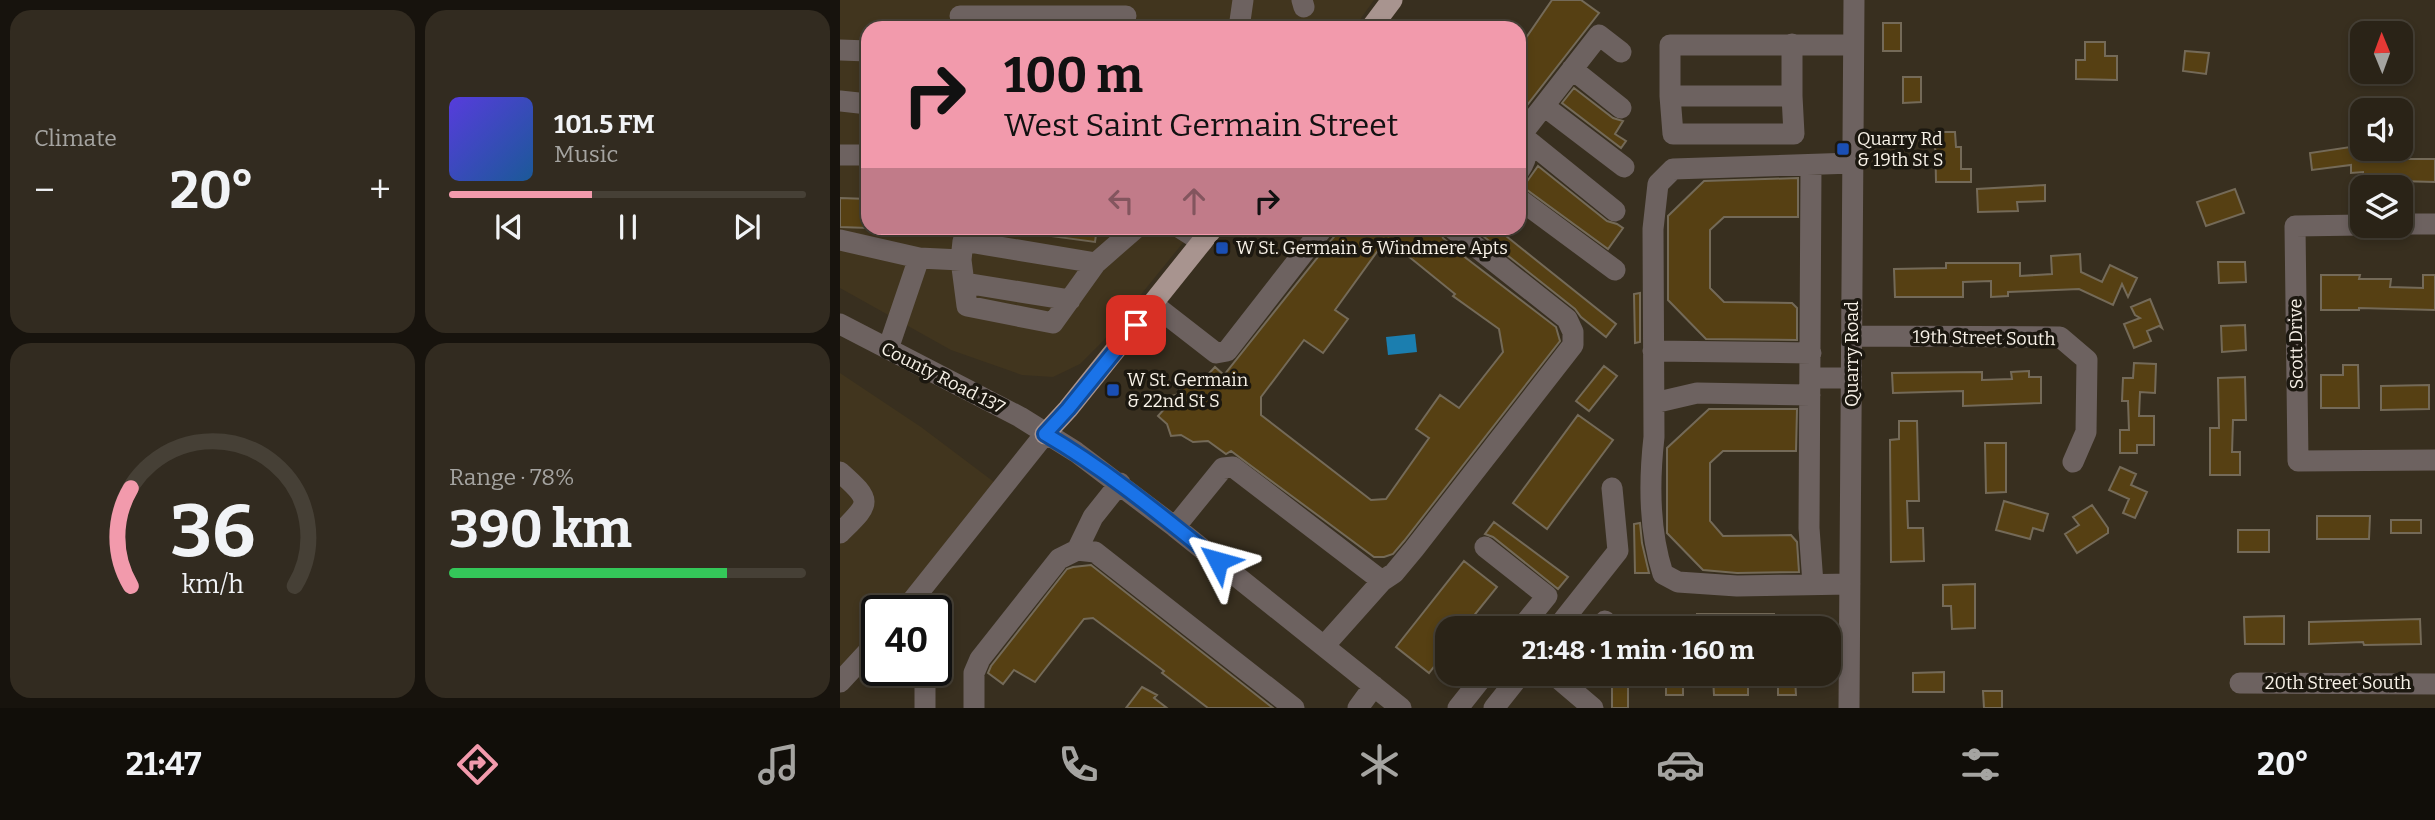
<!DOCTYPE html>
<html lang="en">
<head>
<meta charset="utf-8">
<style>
  :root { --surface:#2a2317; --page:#322b20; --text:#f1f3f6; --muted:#a5a4a1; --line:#464036; --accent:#f29aac }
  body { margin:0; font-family:Bitter,serif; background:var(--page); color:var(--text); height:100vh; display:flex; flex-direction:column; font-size:26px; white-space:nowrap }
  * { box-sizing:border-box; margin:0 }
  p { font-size:23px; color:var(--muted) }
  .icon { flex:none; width:38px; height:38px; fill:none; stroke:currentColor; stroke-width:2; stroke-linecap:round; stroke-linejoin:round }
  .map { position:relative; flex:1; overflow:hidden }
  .drawer { display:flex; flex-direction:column; gap:10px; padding:10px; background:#17130d; width:840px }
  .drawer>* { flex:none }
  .top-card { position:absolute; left:21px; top:21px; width:665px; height:214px; border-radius:21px; box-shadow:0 4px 10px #0003,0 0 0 2px var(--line); background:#f29aac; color:#111; overflow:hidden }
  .needle { width:46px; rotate:359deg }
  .fabs { position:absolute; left:1510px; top:21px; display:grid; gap:14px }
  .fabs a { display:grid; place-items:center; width:63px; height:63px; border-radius:14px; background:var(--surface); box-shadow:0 4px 10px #0003,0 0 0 2px var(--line); font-size:35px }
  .speed { position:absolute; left:21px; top:595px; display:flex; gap:14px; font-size:35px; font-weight:700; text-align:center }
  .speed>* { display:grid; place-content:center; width:91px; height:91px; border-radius:50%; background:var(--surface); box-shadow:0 4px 10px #0003,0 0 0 2px var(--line); line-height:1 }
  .speed .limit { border:4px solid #111; border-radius:10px; background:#fff; color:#111 }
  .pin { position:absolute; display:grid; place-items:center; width:60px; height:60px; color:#fff; margin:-30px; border-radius:14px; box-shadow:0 4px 10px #0006 }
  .me { position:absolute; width:77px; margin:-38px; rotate:309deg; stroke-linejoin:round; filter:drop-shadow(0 0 5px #0008) }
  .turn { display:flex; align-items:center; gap:24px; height:147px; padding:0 28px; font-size:32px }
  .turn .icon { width:91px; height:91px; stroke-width:2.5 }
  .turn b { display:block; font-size:49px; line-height:60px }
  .lanes { display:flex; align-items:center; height:66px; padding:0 28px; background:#0003; justify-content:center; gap:35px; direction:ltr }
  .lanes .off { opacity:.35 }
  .big { font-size:52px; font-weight:700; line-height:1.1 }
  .drawer .tile { flex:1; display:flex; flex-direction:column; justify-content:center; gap:10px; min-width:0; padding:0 24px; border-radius:21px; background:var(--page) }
  .drawer .dial { align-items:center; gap:0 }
  .dial svg { height:182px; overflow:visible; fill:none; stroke:var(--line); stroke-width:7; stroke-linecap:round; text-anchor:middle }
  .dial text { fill:var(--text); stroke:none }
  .song { display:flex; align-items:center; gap:21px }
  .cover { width:84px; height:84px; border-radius:10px; background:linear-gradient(135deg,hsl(250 70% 55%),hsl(210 70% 35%)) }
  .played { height:7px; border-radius:4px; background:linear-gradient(90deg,var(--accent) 40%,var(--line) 40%) }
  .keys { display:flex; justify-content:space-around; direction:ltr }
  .heat { display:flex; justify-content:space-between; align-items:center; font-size:38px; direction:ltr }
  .charge { height:10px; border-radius:5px; background:linear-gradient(90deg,#34c759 78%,var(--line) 0) }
  .drawer .tiles { flex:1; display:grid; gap:10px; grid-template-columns:repeat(2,1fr) }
  .trip { position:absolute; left:595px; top:616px; width:406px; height:70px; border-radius:21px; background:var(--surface); box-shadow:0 4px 10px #0003,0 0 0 2px var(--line); font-weight:700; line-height:70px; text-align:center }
  .menu { display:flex; height:112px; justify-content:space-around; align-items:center; background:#110e09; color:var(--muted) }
  .menu .icon { width:49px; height:49px }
  .menu .selected { color:var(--accent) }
  .menu b { font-size:32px; color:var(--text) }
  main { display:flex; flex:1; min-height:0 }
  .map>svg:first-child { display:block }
</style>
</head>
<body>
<main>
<section class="drawer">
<div class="tiles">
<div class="tile"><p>Climate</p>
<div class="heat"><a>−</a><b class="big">20°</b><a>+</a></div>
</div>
<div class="tile">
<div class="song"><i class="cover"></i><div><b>101.5 FM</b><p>Music</p></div></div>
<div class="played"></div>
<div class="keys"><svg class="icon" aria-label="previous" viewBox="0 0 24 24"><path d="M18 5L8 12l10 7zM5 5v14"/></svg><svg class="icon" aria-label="pause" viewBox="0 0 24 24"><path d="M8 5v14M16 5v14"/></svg><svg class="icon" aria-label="next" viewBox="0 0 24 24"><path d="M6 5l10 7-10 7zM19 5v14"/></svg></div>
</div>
<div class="tile dial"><svg viewBox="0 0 100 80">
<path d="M14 69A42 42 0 1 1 86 69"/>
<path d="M14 69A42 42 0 0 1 14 26" stroke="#f29aac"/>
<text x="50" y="56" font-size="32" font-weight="700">36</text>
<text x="50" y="72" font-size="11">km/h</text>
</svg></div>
<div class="tile"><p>Range · 78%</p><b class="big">390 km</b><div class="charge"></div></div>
</div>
</section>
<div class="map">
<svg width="1595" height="708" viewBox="0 0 1595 708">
  <rect width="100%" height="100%" fill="#382f1f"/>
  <path fill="#41351e" d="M0 0H534L514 28H28V228H355L264 340 240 364 213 377 182 375 111 350 0 288Z
    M0 373 81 427 158 485 52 611H37V629L0 672Z"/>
  <path fill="#1b7eaf" d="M575 334 577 352 548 355 546 337Z"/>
  <path fill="#564013" stroke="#746a58" stroke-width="2" fill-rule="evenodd" d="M712 0H741L759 13 681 113 679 112V48Z
    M1043 23H1061V51H1043Z
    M1245 42H1265V56H1277V80L1236 79V60H1245Z
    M1345 51 1369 53 1366 74 1343 71Z
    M1063 77H1081V102L1063 103Z
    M734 88 773 118 783 121 775 134 786 141 781 148 722 103Z
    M1095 132H1115L1116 147H1121V169H1131V182H1096Z
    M1511 145H1522V149H1529V151H1543L1544 159H1595V182L1523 180V172L1511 173V165L1472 170 1470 153 1511 147Z
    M698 166 767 221 777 224 783 228 768 249 683 187Z
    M958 178V217H884L870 230V288L884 302 952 303 957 308V340L866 339 828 300V216L864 181Z
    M1205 185V201L1177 202 1178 211 1138 212 1137 189Z
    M1395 189 1404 213 1366 226 1357 202Z
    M0 198 28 199V228L0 227Z
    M203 228H257L255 242 203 235Z
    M501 228H599L603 238 626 258 716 327 720 341 564 541 553 554 544 557H534L391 451 386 454 368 441 353 442 341 435 331 436 327 424 318 416 327 406 326 397 336 395 344 385 361 382 375 367 384 375ZM557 247 615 294 613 296 659 329 663 352 619 408 600 395 576 429 589 438 546 499 531 500 421 415V397L464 340 483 353 508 319 495 310 539 249Z
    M633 228H656L776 324 766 337 741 317 735 309Z
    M1240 254 1241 272 1262 282 1270 265 1297 278 1288 297 1282 284 1273 305 1239 289 1168 292V296L1151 297V281L1123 282V297H1055L1054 269 1106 268V263H1180V276L1212 274 1211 256Z
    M1378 262H1405L1406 282 1379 283Z
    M1481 275H1520L1519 279H1551L1550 287 1583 288V275H1595V310L1519 308V310H1481Z
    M800 293V342L795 343 794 294Z
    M1310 299 1322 328 1319 326 1307 331 1311 341 1294 348 1284 324 1300 318 1295 315 1291 307Z
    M1405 325 1406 350 1382 352 1381 326Z
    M1294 363 1316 364 1315 393 1300 392 1299 416H1314V445H1297V453H1280V430H1289L1288 401H1282L1283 378H1293Z
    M1503 365H1518L1519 408H1481V375H1503Z
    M764 366 777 376 749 411 736 401Z
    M1189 371V377H1201V403L1123 406V391L1053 393 1052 373 1142 372V380L1172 379 1171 372Z
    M1405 377 1406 420H1393L1392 452H1400V475H1370V428H1379L1378 378Z
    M1589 385V409L1541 410V386Z
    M869 409H957L956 451H883L870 463V521L883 536 951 535 957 542 959 572 897 573 863 570 827 533V448Z
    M738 415 773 440 707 529 673 503Z
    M1059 421H1077L1079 501H1067L1068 528H1083L1084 561 1051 562 1050 440 1059 439Z
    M1145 443H1166V492L1146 493Z
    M1280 467 1296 474 1291 485 1307 492 1295 518 1283 513 1289 499 1269 490Z
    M1164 501 1208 514 1203 531 1193 528 1190 539 1156 530Z
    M1252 505 1268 528V533L1237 553 1225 534 1239 525 1233 517Z
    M1477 516H1530L1529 539H1477Z
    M1551 520H1581V533H1551Z
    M654 522 728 577 718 589 653 537 645 534Z
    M800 523 802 543 809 573H795L794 524Z
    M1398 530H1429V552H1398Z
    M624 561 657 587 624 628H607V650L589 673 556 647Z
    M251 565 433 708H368L322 673 324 671 253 618 244 619 195 682 174 670 163 684 148 673 151 666 227 569 233 567Z
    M1135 584V628L1112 629 1111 606H1103V585Z
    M857 614H934V628H857Z
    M1444 616V644H1405L1404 617Z
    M1580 619 1581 644 1524 645 1523 642 1469 644V622Z
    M1104 672V692H1073V673Z
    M772 674H788V708H772Z
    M908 677V695H874L873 678Z
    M826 678H843V695H826Z
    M938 678H955L956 695H938Z
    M302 687 317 695 314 698 327 708H286Z
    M1143 691H1162V708H1144Z"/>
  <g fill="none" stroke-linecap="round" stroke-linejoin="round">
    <path stroke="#6d6260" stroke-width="21" d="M462 0 464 7
      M120 16H286
      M399 28 403 0
      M952 44V96H830V45H1013
      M0 50 28 51
      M732 69 781 108
      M830 96 833 134H954L952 96
      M0 101 28 104
      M704 106 784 167
      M0 155H28
      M971 165 969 528 973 584
      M679 171C689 156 688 150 680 134
      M679 199 775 270
      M775 211 681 135 759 35 781 52
      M1561 224H1595
      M1522 225 1455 226 1458 461 1595 460
      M340 228 362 242
      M0 240 79 258
      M256 263 296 228
      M125 283 230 300
      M313 304 376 353 387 351 483 228
      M0 324 180 417 236 452 335 527 561 708
      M1012 336 1220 337 1247 360 1246 432 1233 462
      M48 349 79 258 121 260 123 241 256 263 213 323 127 306 121 260
      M813 351 971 353
      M971 378H1011
      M814 403 857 393 970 395
      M0 472C34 502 30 503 0 533
      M335 527 383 468 393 467 542 581
      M645 547 707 596 681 628
      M237 550 253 517 280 483
      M1010 584 897 586 838 582 823 574C809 531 809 481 814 437L813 229 818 184 833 169 1013 163
      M64 611 205 434
      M717 628 778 551 772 488
      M759 628 765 621
      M484 646 542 581 554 573 574 549 733 345V332L727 319 612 228
      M85 670V708
      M713 674 753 708
      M0 682 37 642
      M1400 683 1595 684
      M134 708V673L140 659 219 559 237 550 255 552 454 708
      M518 708 534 686
      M618 708 645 674
      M654 708 681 674
      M1009 708 1014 0"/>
    <path stroke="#a8948f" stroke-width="21" d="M531 28 552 0
      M205 434 228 409 373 228"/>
  </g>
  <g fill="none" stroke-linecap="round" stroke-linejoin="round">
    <g stroke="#114b97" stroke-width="18">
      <path id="route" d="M296 325 228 409 205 434C267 470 322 516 378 561"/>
    </g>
    <use href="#route" stroke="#1a73e8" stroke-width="12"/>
  </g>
  <g fill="#1a4fb4" stroke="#1c1810" stroke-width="2.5">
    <rect x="996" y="142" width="14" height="14" rx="3.5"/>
    <rect x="375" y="241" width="14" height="14" rx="3.5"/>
    <rect x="266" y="383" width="14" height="14" rx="3.5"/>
  </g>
  <g text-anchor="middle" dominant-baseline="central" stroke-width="7" stroke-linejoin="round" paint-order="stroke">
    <g font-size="18" fill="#f8f2e8" stroke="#1c1810" text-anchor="start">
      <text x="1017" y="139">Quarry Rd<tspan x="1017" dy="21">&amp; 19th St S</tspan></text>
      <text x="396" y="248">W St. Germain &amp; Windmere Apts</text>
      <text x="287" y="380">W St. Germain<tspan x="287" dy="21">&amp; 22nd St S</tspan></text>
    </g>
    <g font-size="18" fill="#f8f2e8" stroke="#1c1810">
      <text transform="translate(1144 338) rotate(1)">19th Street South</text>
      <text transform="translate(1456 344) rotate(-91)">Scott Drive</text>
      <text transform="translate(1012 354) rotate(-90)">Quarry Road</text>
      <text transform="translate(103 378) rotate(27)">County Road 137</text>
      <text x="1498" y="683">20th Street South</text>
    </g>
  </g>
</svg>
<div class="fabs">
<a><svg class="needle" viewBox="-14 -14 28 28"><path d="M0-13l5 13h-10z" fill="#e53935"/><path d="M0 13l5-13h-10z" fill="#a5a4a1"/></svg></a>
<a><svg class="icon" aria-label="sound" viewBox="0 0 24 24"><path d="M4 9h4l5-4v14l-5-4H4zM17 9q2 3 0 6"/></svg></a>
<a><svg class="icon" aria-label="layers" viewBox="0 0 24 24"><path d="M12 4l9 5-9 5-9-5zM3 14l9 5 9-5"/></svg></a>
</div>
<div class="speed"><div class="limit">40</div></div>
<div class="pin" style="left:296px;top:325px;background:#d93025"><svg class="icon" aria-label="arrive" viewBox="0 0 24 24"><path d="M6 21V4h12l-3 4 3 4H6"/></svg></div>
<svg class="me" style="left:378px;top:561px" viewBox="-20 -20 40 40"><path d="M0-17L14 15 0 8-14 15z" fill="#1a73e8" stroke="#fff" stroke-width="4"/></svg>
<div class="trip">21:48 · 1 min · 160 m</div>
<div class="top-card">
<div class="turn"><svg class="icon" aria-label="right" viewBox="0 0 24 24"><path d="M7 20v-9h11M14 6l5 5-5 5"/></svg><div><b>100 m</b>West Saint Germain Street</div></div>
<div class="lanes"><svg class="icon off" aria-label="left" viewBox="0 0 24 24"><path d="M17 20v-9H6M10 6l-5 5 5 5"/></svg><svg class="icon off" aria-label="ahead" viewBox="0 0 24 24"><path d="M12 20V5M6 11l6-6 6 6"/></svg><svg class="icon" aria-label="right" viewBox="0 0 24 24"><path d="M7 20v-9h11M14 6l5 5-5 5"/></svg></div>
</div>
</div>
</main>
<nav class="menu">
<b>21:47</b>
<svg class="icon selected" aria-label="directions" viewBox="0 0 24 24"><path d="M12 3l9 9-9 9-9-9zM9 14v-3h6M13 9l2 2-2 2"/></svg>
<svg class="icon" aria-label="music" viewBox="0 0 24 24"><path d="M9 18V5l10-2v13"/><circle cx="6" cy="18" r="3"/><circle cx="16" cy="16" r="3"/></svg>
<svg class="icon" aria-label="phone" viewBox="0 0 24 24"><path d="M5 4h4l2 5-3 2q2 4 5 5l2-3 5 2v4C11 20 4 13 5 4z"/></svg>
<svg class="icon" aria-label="climate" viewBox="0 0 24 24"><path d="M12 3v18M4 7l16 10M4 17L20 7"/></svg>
<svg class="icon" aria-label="car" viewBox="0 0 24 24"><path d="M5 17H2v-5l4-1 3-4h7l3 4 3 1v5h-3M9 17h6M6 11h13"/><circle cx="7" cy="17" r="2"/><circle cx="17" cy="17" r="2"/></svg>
<svg class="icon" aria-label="filters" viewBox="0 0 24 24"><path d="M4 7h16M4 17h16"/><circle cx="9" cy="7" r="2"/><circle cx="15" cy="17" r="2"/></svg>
<b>20°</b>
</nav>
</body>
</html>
